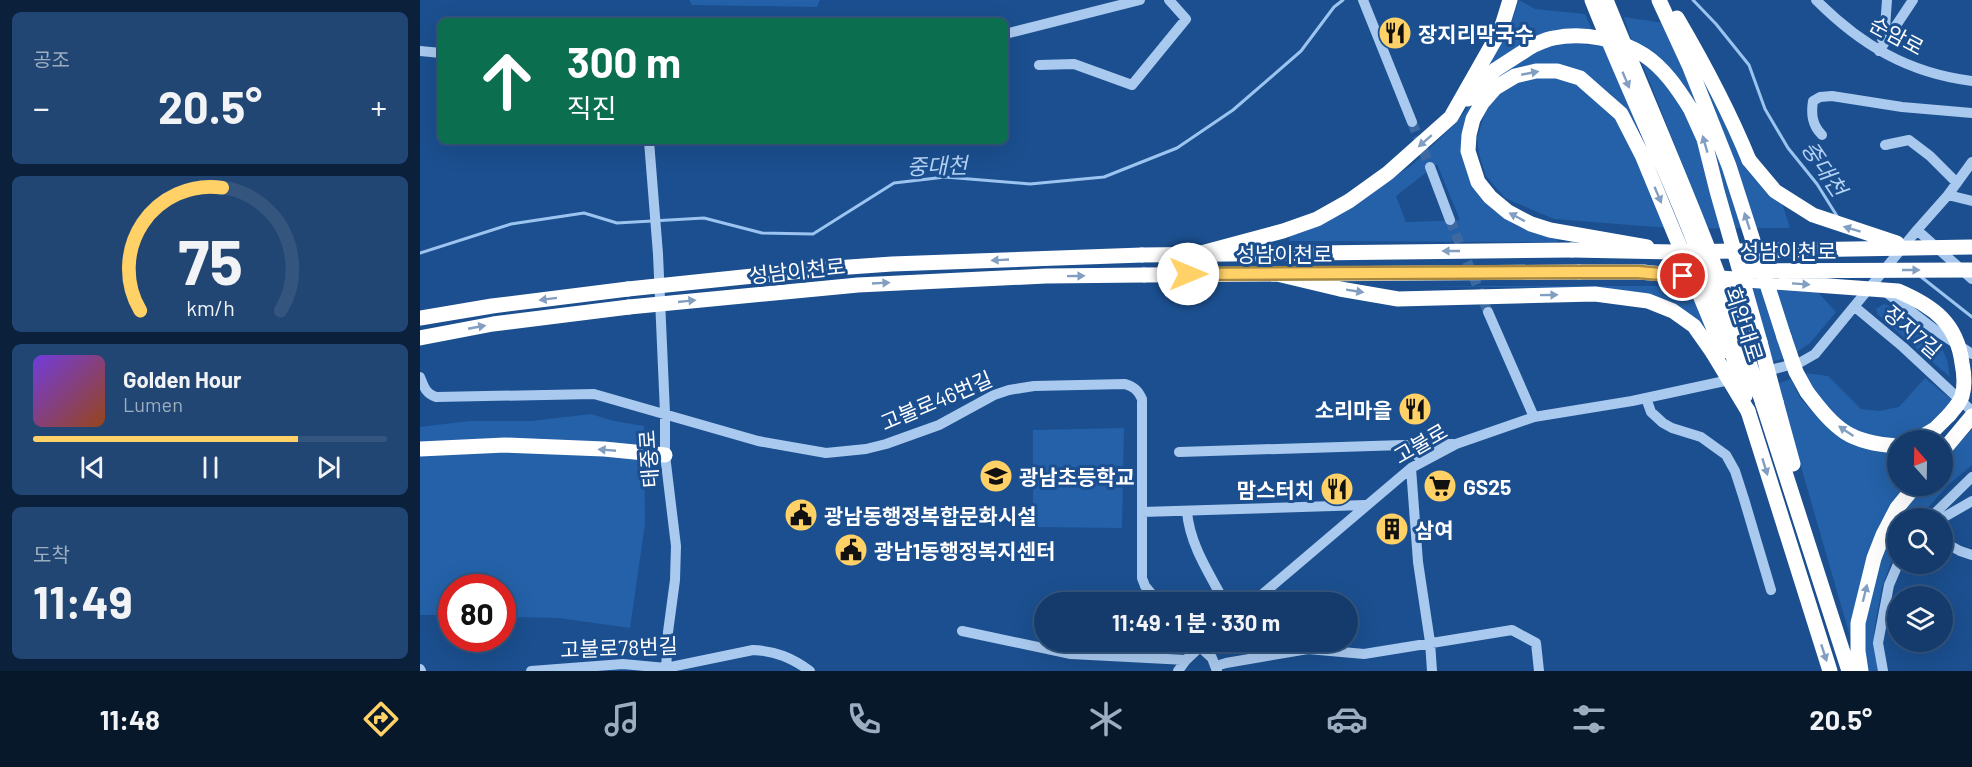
<!DOCTYPE html>
<html lang="ko">
<head>
<meta charset="utf-8">
<style>
  :root { --surface:#143b6b; --page:#214673; --text:#f1f3f6; --muted:#9dadc1; --line:#33557e; --accent:#ffd166 }
  body { margin:0; font-family:Barlow,"Noto Sans KR",sans-serif; background:var(--page); color:var(--text); height:100vh; display:flex; flex-direction:column; font-size:22px; white-space:nowrap }
  * { box-sizing:border-box; margin:0 }
  p { font-size:20px; color:var(--muted) }
  .icon { flex:none; width:33px; height:33px; fill:none; stroke:currentColor; stroke-width:2; stroke-linecap:round; stroke-linejoin:round }
  .map { position:relative; flex:1; overflow:hidden }
  .sheet { display:flex; flex-direction:column; gap:12px; padding:12px; background:#0b203b; width:420px }
  .sheet>* { flex:none }
  .hud { position:absolute; left:18px; top:18px; width:570px; height:126px; border-radius:9px; box-shadow:0 6px 24px #0002,0 0 0 2px var(--line); background:#0b6e4f; color:#fff; overflow:hidden }
  .needle { width:39px; rotate:340deg }
  .fabs { position:absolute; left:1467px; top:430px; display:grid; gap:12px }
  .fabs a { display:grid; place-items:center; width:66px; height:66px; border-radius:50%; background:var(--surface); box-shadow:0 6px 24px #0002,0 0 0 2px var(--line); font-size:30px }
  .speed { position:absolute; left:18px; top:574px; display:flex; gap:12px; font-size:30px; font-weight:700; text-align:center }
  .speed>* { display:grid; place-content:center; width:78px; height:78px; border-radius:50%; background:var(--surface); box-shadow:0 6px 24px #0002,0 0 0 2px var(--line); line-height:1 }
  .speed .limit { border:9px solid #d22; background:#fff; color:#111 }
  .pin { position:absolute; display:grid; place-items:center; width:51px; height:51px; color:#fff; margin:-26px; border:3px solid #fff; border-radius:50%; box-shadow:0 2px 6px #0007 }
  .me { position:absolute; width:66px; margin:-33px; rotate:90deg; stroke-linejoin:round; filter:drop-shadow(0 0 4px #0008) }
  .turn { display:flex; align-items:center; gap:21px; height:126px; padding:0 30px; font-size:27px }
  .turn .icon { width:78px; height:78px; stroke-width:2.5 }
  .turn b { display:block; font-size:42px; line-height:51px }
  .big { font-size:45px; font-weight:700; line-height:1.1 }
  .sheet .tile { flex:1; display:flex; flex-direction:column; justify-content:center; gap:9px; min-width:0; padding:0 21px; border-radius:9px; background:var(--page) }
  .sheet .dial { align-items:center; gap:0 }
  .dial svg { height:156px; overflow:visible; fill:none; stroke:var(--line); stroke-width:7; stroke-linecap:round; text-anchor:middle }
  .dial text { fill:var(--text); stroke:none }
  .song { display:flex; align-items:center; gap:18px }
  .cover { width:72px; height:72px; border-radius:9px; background:linear-gradient(135deg,hsl(260 70% 55%),hsl(20 70% 35%)) }
  .played { height:6px; border-radius:3px; background:linear-gradient(90deg,var(--accent) 75%,var(--line) 75%) }
  .keys { display:flex; justify-content:space-around; direction:ltr }
  .heat { display:flex; justify-content:space-between; align-items:center; font-size:33px; direction:ltr }
  .trip { position:absolute; left:614px; top:592px; width:324px; height:60px; border-radius:30px; background:var(--surface); box-shadow:0 6px 24px #0002,0 0 0 2px var(--line); font-weight:700; line-height:60px; text-align:center }
  .tabs { display:flex; height:96px; justify-content:space-around; align-items:center; background:#08182b; color:var(--muted) }
  .tabs .icon { width:42px; height:42px }
  .tabs .on { color:var(--accent) }
  .tabs b { font-size:27px; color:var(--text) }
  main { display:flex; flex:1; min-height:0 }
  .map>svg:first-child { display:block }
</style>
</head>
<body>
<main>
<section class="sheet">
<div class="tile"><p>공조</p>
<div class="heat"><a>−</a><b class="big">20.5°</b><a>+</a></div>
</div>
<div class="tile dial"><svg viewBox="0 0 100 80">
<path d="M14 69A42 42 0 1 1 86 69"/>
<path d="M14 69A42 42 0 0 1 56 6" stroke="#ffd166"/>
<text x="50" y="56" font-size="32" font-weight="700">75</text>
<text x="50" y="72" font-size="11">km/h</text>
</svg></div>
<div class="tile">
<div class="song"><i class="cover"></i><div><b>Golden Hour</b><p>Lumen</p></div></div>
<div class="played"></div>
<div class="keys"><svg class="icon" aria-label="previous" viewBox="0 0 24 24"><path d="M18 5L8 12l10 7zM5 5v14"/></svg><svg class="icon" aria-label="pause" viewBox="0 0 24 24"><path d="M8 5v14M16 5v14"/></svg><svg class="icon" aria-label="next" viewBox="0 0 24 24"><path d="M6 5l10 7-10 7zM19 5v14"/></svg></div>
</div>
<div class="tile"><p>도착</p><b class="big">11:49</b></div>
</section>
<div class="map">
<svg width="1552" height="671" viewBox="0 0 1552 671">
  <rect width="100%" height="100%" fill="#1b4f8f"/>
  <path fill="#2461a8" fill-rule="evenodd" d="M269 0H400L397 7 272 5Z
    M1099 0 1115 9 1165 14 1172 30 1068 67 1091 24Z
    M1204 17 1244 23 1327 228H1312L1289 139 1212 42Z
    M1152 43 1183 46 1206 96 1228 156 1191 94 1160 71 1098 68 1046 131 1054 181 1140 239 1136 242 869 241 870 235 950 193 992 165 1035 124 1065 86 1087 66 1122 48ZM1017 164 1040 220 986 222 976 196Z
    M1222 63 1241 77 1271 119 1304 229 1288 228Z
    M1134 74C1155 82 1176 96 1191 113 1214 138 1234 195 1248 228L1134 219 1085 198 1066 176 1059 154 1057 138 1066 110 1078 93 1090 83Z
    M1280 76 1284 79 1359 194 1370 228H1335Z
    M1000 286H1271L1294 342 1263 313 1154 288Z
    M1329 287H1343L1363 359 1351 362Z
    M1354 287 1395 289 1416 312 1390 343 1376 353Z
    M1464 304 1489 313 1519 342 1527 360 1530 377 1458 315 1456 309Z
    M1385 373 1408 376 1441 409 1459 411 1479 407 1505 378 1532 400 1521 415 1508 428 1492 436 1464 440 1420 425 1402 407Z
    M1371 379 1380 398 1406 425 1477 449 1478 486H1488L1471 509 1434 650 1357 384Z
    M171 414 194 421 224 426 225 524 210 628 139 618 83 617 82 588H32L31 615H0V427L49 421H111Z
    M704 428 702 528 613 527V430Z
    M1552 429V465L1528 485 1498 519H1478L1477 547 1462 587 1454 632 1458 671H1446L1445 626 1449 591 1476 519 1501 486H1522L1523 460Z"/>
  <g fill="none" stroke-linecap="round" stroke-linejoin="round">
    <path stroke="#9cc4f0" stroke-width="3" d="M1273 0 1296 24 1329 65 1345 109 1368 148 1397 184 1417 216
      M0 253 91 224 164 213 197 223 284 218 342 233 393 234 474 183 525 177 610 184 684 177 757 148 813 110 881 51 914 7 923 0
      M1500 276 1552 317"/>
    <path stroke="#3d69a0" stroke-width="10" stroke-dasharray="10 5" stroke-linecap="butt" d="M992 122 1010 167
      M1030 220 1068 312"/>
    <path stroke="#a9c9ee" stroke-width="10" d="M943 0 992 122
      M1396 0C1441 45 1488 73 1552 81
      M585 34 720 0
      M1462 39 1465 28 1467 0
      M0 51 21 53
      M1459 51 1493 0
      M619 65 654 64 712 85 766 19 749 0
      M1402 135C1392 125 1391 114 1393 101L1400 97 1412 96 1482 107 1552 113
      M229 141 238 254 245 413V455L256 546 255 580 248 632 246 671
      M1465 145 1489 140 1510 156 1537 183
      M1010 167 1030 220
      M1528 195 1552 201
      M1497 230 1552 279
      M1463 290 1518 332 1552 354
      M1435 307 1483 347 1552 411
      M1343 372 1381 362 1395 354 1497 230 1528 195 1552 162
      M0 377C4 387 6 394 16 397L174 394 338 441 406 453 446 449 466 444 519 425 574 395 589 390 614 386 705 384C714 387 718 390 722 399V512L945 505
      M1226 398 1231 412 1243 423 1252 428 1281 437 1306 455 1315 471 1324 499 1351 590
      M1114 417 1212 401 1314 379
      M986 445 1033 444
      M759 452 983 445 991 448 1002 461
      M991 468 998 562 1010 642 1012 671
      M722 512V578L725 586 739 603
      M767 512C770 545 789 573 805 603
      M1509 519 1552 477
      M1521 519 1552 501
      M1522 541 1540 551 1552 555
      M832 603 991 468 1036 444 1114 417 1068 312
      M542 631 651 654 766 660
      M776 643 792 658 797 671
      M796 666 806 663 888 649 944 654 1092 630 1116 643 1119 671
      M0 669 1 671
      M111 671 203 664 246 668 333 650C356 651 372 658 390 671
      M758 671 766 660 785 642
      M1463 671 1458 643 1469 585 1478 564"/>
    <path stroke="#fff" stroke-width="15" d="M1172 0C1217 114 1274 223 1308 340
      M1186 0C1233 116 1284 229 1324 347
      M1239 0 1269 65 1309 166 1364 337
      M1257 18C1284 64 1309 111 1329 160
      M1048 99 1075 70 1112 46
      M1270 108 1284 139 1297 191 1340 342
      M1227 247 1130 230 1111 224 1088 212 1070 197 1058 182 1048 151 1049 135 1053 119 1062 103 1075 88 1095 76 1116 71H1137L1160 78 1201 114 1222 155 1303 351
      M722 255 1152 250
      M770 256 863 231 897 219 929 201 968 173 1031 117 1081 29 1090 0
      M857 274 920 289 978 299 1175 294 1228 301 1253 311 1274 326 1293 353
      M724 275 1159 272
      M0 318 72 306 208 289
      M0 338 73 324 209 307
      M1387 392C1416 430 1429 443 1478 446
      M1356 402 1373 464
      M1343 404 1429 671
      M1328 411 1410 671
      M1495 441 1515 429 1529 415
      M0 449 85 445 184 449 245 455
      M1522 452 1552 416
      M1441 671 1438 651V623L1454 558 1463 535 1477 508 1495 486"/>
    <path stroke="#fff" stroke-width="15" d="M1112 46C1119 43 1126 39 1134 38 1163 32 1200 39 1224 55 1244 68 1258 89 1270 108
      M1329 160 1355 191 1393 215 1477 243
      M1152 250 1254 252 1552 247
      M1327 271 1552 270
      M1159 272H1225
      M1218 272 1478 291C1513 306 1537 323 1542 363 1544 373 1545 386 1542 396 1540 403 1533 410 1529 415
      M208 289 401 269 472 264 722 255
      M209 307 438 285 626 276 724 275
      M1364 337 1376 372 1387 392
      M1340 342 1356 402
      M1324 347 1343 404
      M1311 349 1325 396
      M1293 353 1328 411"/>
  </g>
  <defs><path id="oneway-solid" d="M-6-.8H1V-3.2L6.5 0L1 3.2V.8H-6Z" transform="scale(1.5)"/></defs>
  <g fill="#829ec1">
    <use href="#oneway-solid" transform="translate(1110 73) rotate(-11)"/>
    <use href="#oneway-solid" transform="translate(1206 80) rotate(67)"/>
    <use href="#oneway-solid" transform="translate(1005 141) rotate(139)"/>
    <use href="#oneway-solid" transform="translate(1285 144) rotate(-106)"/>
    <use href="#oneway-solid" transform="translate(1238 195) rotate(67)"/>
    <use href="#oneway-solid" transform="translate(1097 217) rotate(-152)"/>
    <use href="#oneway-solid" transform="translate(1327 221) rotate(-108)"/>
    <use href="#oneway-solid" transform="translate(1432 229) rotate(-163)"/>
    <use href="#oneway-solid" transform="translate(1031 251) rotate(180)"/>
    <use href="#oneway-solid" transform="translate(580 260) rotate(177)"/>
    <use href="#oneway-solid" transform="translate(1491 270)"/>
    <use href="#oneway-solid" transform="translate(656 276) rotate(-1)"/>
    <use href="#oneway-solid" transform="translate(461 283) rotate(-3)"/>
    <use href="#oneway-solid" transform="translate(1381 284) rotate(4)"/>
    <use href="#oneway-solid" transform="translate(935 291) rotate(9)"/>
    <use href="#oneway-solid" transform="translate(1129 295) rotate(-1)"/>
    <use href="#oneway-solid" transform="translate(128 299) rotate(173)"/>
    <use href="#oneway-solid" transform="translate(267 301) rotate(-6)"/>
    <use href="#oneway-solid" transform="translate(57 327) rotate(-11)"/>
    <use href="#oneway-solid" transform="translate(1426 431) rotate(-146)"/>
    <use href="#oneway-solid" transform="translate(187 450) rotate(-175)"/>
    <use href="#oneway-solid" transform="translate(1345 467) rotate(73)"/>
    <use href="#oneway-solid" transform="translate(1445 593) rotate(-76)"/>
    <use href="#oneway-solid" transform="translate(1404 653) rotate(72)"/>
  </g>
  <g fill="none" stroke-linecap="round" stroke-linejoin="round">
    <g stroke="#a68842" stroke-width="15">
      <path id="route" d="M768 274 1159 272H1218L1263 276"/>
    </g>
    <use href="#route" stroke="#ffd166" stroke-width="10"/>
  </g>
  <defs>
    <g id="restaurant-disc" transform="scale(1.725)"><circle r="9.5" fill="#ffd166" stroke="#1b4f8f"/><path d="M-5-6h1v4h1v-4h1v4h1v-4h1v5L-1.5 .5V6h-2V.5L-5-1ZM5-6V6H3V1.5H1.5Q1.5-4 5-6Z" fill="#111"/></g>
    <g id="school-disc" transform="scale(1.725)"><circle r="9.5" fill="#ffd166" stroke="#1b4f8f"/><path d="M0-5L7-2L0 1L-7-2ZM-4 1L0 2.5L4 1V4Q0 6-4 4Z" fill="#111"/></g>
    <g id="supermarket-disc" transform="scale(1.725)"><circle r="9.5" fill="#ffd166" stroke="#1b4f8f"/><path d="M-6-5.5h2.5l.6 2H6L4.5 2H-2.5L-4.4-4H-6ZM-1.5 3.2a1.3 1.3 0 1 0 .1 0ZM3 3.2a1.3 1.3 0 1 0 .1 0Z" fill="#111"/></g>
    <g id="civic-disc" transform="scale(1.725)"><circle r="9.5" fill="#ffd166" stroke="#1b4f8f"/><path d="M-.6-6.5H3V-4.5H.6V-3L4-1V1h2V6H-6V1h2V-1L-.6-3ZM-1.2 2.5V6h2.4V2.5Z" fill="#111"/></g>
    <g id="building-disc" transform="scale(1.725)"><circle r="9.5" fill="#ffd166" stroke="#1b4f8f"/><path d="M-4-6H4V6H1V3H-1V6H-4ZM-2.5-4.3h1.7v1.8h-1.7ZM.8-4.3h1.7v1.8H.8ZM-2.5-1h1.7V.8h-1.7ZM.8-1h1.7V.8H.8Z" fill="#111"/></g>
  </defs>
  <g fill-rule="evenodd">
    <use href="#restaurant-disc" x="975" y="33"/>
    <use href="#restaurant-disc" x="995" y="409"/>
    <use href="#school-disc" x="576" y="476"/>
    <use href="#supermarket-disc" x="1020" y="486"/>
    <use href="#restaurant-disc" x="917" y="489"/>
    <use href="#civic-disc" x="381" y="515"/>
    <use href="#building-disc" x="972" y="529"/>
    <use href="#civic-disc" x="431" y="550"/>
  </g>
  <g text-anchor="middle" dominant-baseline="central" stroke-width="6" stroke-linejoin="round" paint-order="stroke">
    <g font-size="21" font-weight="bold" fill="#fff" stroke="#1b4f8f" text-anchor="start">
      <text x="998" y="33">장지리막국수</text>
      <text x="972" y="409" text-anchor="end">소리마을</text>
      <text x="599" y="476">광남초등학교</text>
      <text x="1043" y="486">GS25</text>
      <text x="894" y="489" text-anchor="end">맘스터치</text>
      <text x="404" y="515">광남동행정복합문화시설</text>
      <text x="995" y="529">삼여</text>
      <text x="454" y="550">광남1동행정복지센터</text>
    </g>
    <g font-size="21" fill="#fff" stroke="#1b4f8f">
      <text transform="translate(1477 35) rotate(28)">순암로</text>
      <text x="1368" y="250">성남이천로</text>
      <text x="864" y="253">성남이천로</text>
      <text transform="translate(377 270) rotate(-6)">성남이천로</text>
      <text transform="translate(1325 324) rotate(72)">회안대로</text>
      <text transform="translate(1493 331) rotate(41)">장지7길</text>
      <text transform="translate(516 400) rotate(-23)">고불로46번길</text>
      <text transform="translate(1000 443) rotate(-30)">고불로</text>
      <text transform="translate(228 459) rotate(-94)">태중로</text>
      <text transform="translate(199 647) rotate(-2)">고불로78번길</text>
    </g>
    <g font-size="22" font-style="italic" fill="#b5d3f5" stroke="#1b4f8f">
      <text transform="translate(517 165) rotate(-2)">중대천</text>
      <text transform="translate(1405 168) rotate(56)">중대천</text>
    </g>
  </g>
</svg>
<div class="fabs">
<a><svg class="needle" viewBox="-14 -14 28 28"><path d="M0-13l5 13h-10z" fill="#e53935"/><path d="M0 13l5-13h-10z" fill="#9dadc1"/></svg></a>
<a><svg class="icon" aria-label="search" viewBox="0 0 24 24"><circle cx="10" cy="10" r="6"/><path d="M15 15l6 6"/></svg></a>
<a><svg class="icon" aria-label="layers" viewBox="0 0 24 24"><path d="M12 4l9 5-9 5-9-5zM3 14l9 5 9-5"/></svg></a>
</div>
<div class="speed"><div class="limit">80</div></div>
<div class="pin" style="left:1263px;top:276px;background:#d93025"><svg class="icon" aria-label="arrive" viewBox="0 0 24 24"><path d="M6 21V4h12l-3 4 3 4H6"/></svg></div>
<svg class="me" style="left:768px;top:274px" viewBox="-20 -20 40 40"><circle r="19" fill="#fff"/><path d="M0-13L10 11 0 6-10 11z" fill="#ffd166"/></svg>
<div class="trip">11:49 · 1 분 · 330 m</div>
<div class="hud">
<div class="turn"><svg class="icon" aria-label="ahead" viewBox="0 0 24 24"><path d="M12 20V5M6 11l6-6 6 6"/></svg><div><b>300 m</b>직진</div></div>
</div>
</div>
</main>
<nav class="tabs">
<b>11:48</b>
<svg class="icon on" aria-label="directions" viewBox="0 0 24 24"><path d="M12 3l9 9-9 9-9-9zM9 14v-3h6M13 9l2 2-2 2"/></svg>
<svg class="icon" aria-label="music" viewBox="0 0 24 24"><path d="M9 18V5l10-2v13"/><circle cx="6" cy="18" r="3"/><circle cx="16" cy="16" r="3"/></svg>
<svg class="icon" aria-label="phone" viewBox="0 0 24 24"><path d="M5 4h4l2 5-3 2q2 4 5 5l2-3 5 2v4C11 20 4 13 5 4z"/></svg>
<svg class="icon" aria-label="climate" viewBox="0 0 24 24"><path d="M12 3v18M4 7l16 10M4 17L20 7"/></svg>
<svg class="icon" aria-label="car" viewBox="0 0 24 24"><path d="M5 17H2v-5l4-1 3-4h7l3 4 3 1v5h-3M9 17h6M6 11h13"/><circle cx="7" cy="17" r="2"/><circle cx="17" cy="17" r="2"/></svg>
<svg class="icon" aria-label="filters" viewBox="0 0 24 24"><path d="M4 7h16M4 17h16"/><circle cx="9" cy="7" r="2"/><circle cx="15" cy="17" r="2"/></svg>
<b>20.5°</b>
</nav>
</body>
</html>
